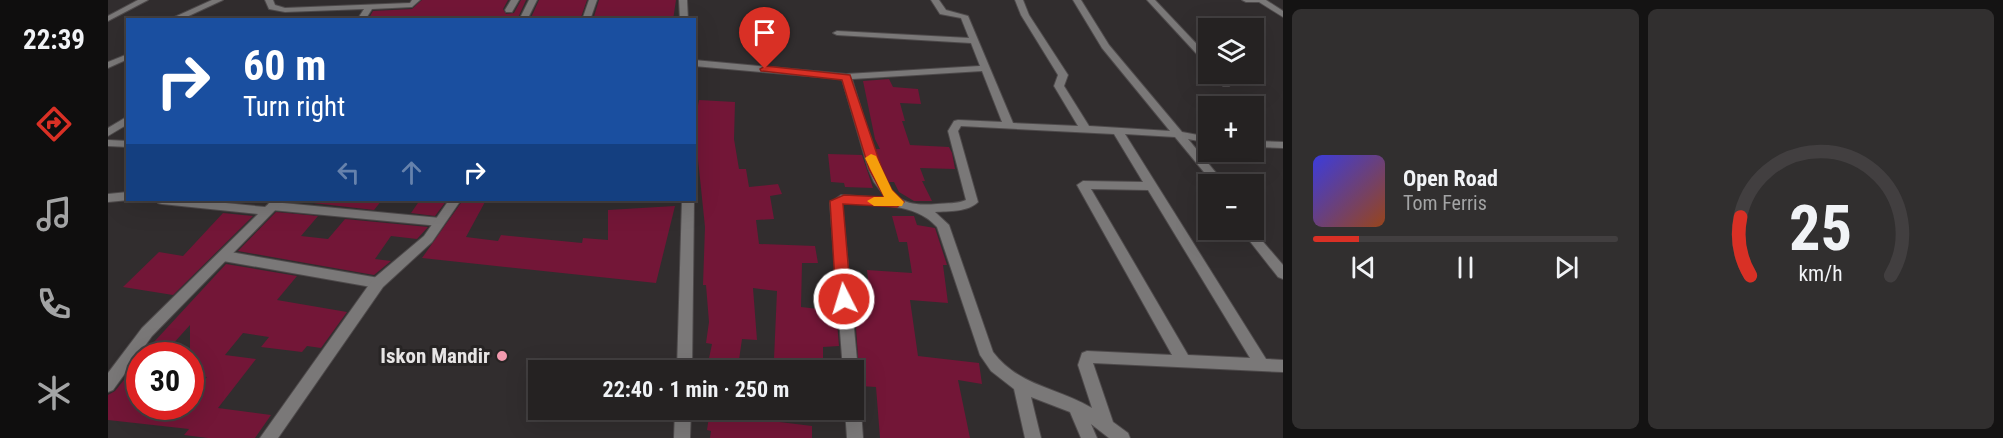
<!DOCTYPE html>
<html lang="en">
<head>
<meta charset="utf-8">
<style>
  :root { --surface:#252222; --page:#312f2f; --text:#f1f3f6; --muted:#a3a4a5; --line:#423f40; --accent:#d93025 }
  body { margin:0; font-family:"Roboto Condensed",sans-serif; background:var(--page); color:var(--text); height:100vh; display:flex; flex-direction:column; font-size:22px; white-space:nowrap }
  * { box-sizing:border-box; margin:0 }
  p { font-size:20px; color:var(--muted) }
  .icon { flex:none; width:33px; height:33px; fill:none; stroke:currentColor; stroke-width:2; stroke-linecap:round; stroke-linejoin:round }
  .map { position:relative; flex:1; overflow:hidden }
  .panel { display:flex; flex-direction:column; gap:9px; padding:9px; background:#141313; width:720px }
  .panel>* { flex:none }
  .top-card { position:absolute; left:18px; top:18px; width:570px; height:183px; border-radius:0px; box-shadow:0 6px 24px #0002,0 0 0 2px var(--line); background:#1a4fa0; color:#fff; overflow:hidden }
  .controls { position:absolute; left:1090px; top:18px; display:grid; gap:12px }
  .controls a { display:grid; place-items:center; width:66px; height:66px; border-radius:0px; background:var(--surface); box-shadow:0 6px 24px #0002,0 0 0 2px var(--line); font-size:30px }
  .speed { position:absolute; left:18px; top:342px; display:flex; gap:12px; font-size:30px; font-weight:700; text-align:center }
  .speed>* { display:grid; place-content:center; width:78px; height:78px; border-radius:50%; background:var(--surface); box-shadow:0 6px 24px #0002,0 0 0 2px var(--line); line-height:1 }
  .speed .limit { border:9px solid #d22; background:#fff; color:#111 }
  .pin { position:absolute; display:grid; place-items:center; width:51px; height:51px; color:#fff; margin:-62px -26px; border-radius:50% 50% 50% 0; rotate:-45deg; box-shadow:0 0 6px #0007 }
  .pin .icon { rotate:45deg }
  .me { position:absolute; width:66px; margin:-33px; rotate:355deg; stroke-linejoin:round; filter:drop-shadow(0 0 4px #0008) }
  .turn { display:flex; align-items:center; gap:21px; height:126px; padding:0 18px; font-size:27px }
  .turn .icon { width:78px; height:78px; stroke-width:2.5 }
  .turn b { display:block; font-size:42px; line-height:51px }
  .lanes { display:flex; align-items:center; height:57px; padding:0 18px; background:#0003; justify-content:center; gap:30px; direction:ltr }
  .lanes .off { opacity:.35 }
  .panel .widget { flex:1; display:flex; flex-direction:column; justify-content:center; gap:9px; min-width:0; padding:0 21px; border-radius:9px; background:var(--page) }
  .panel .dial { align-items:center; gap:0 }
  .dial svg { height:156px; overflow:visible; fill:none; stroke:var(--line); stroke-width:7; stroke-linecap:round; text-anchor:middle }
  .dial text { fill:var(--text); stroke:none }
  .song { display:flex; align-items:center; gap:18px }
  .cover { width:72px; height:72px; border-radius:9px; background:linear-gradient(135deg,hsl(240 70% 55%),hsl(20 70% 35%)) }
  .played { height:6px; border-radius:3px; background:linear-gradient(90deg,var(--accent) 15%,var(--line) 15%) }
  .keys { display:flex; justify-content:space-around; direction:ltr }
  .panel .tiles { flex:1; display:grid; gap:9px; grid-template-columns:repeat(2,1fr) }
  .trip { position:absolute; left:420px; top:360px; width:336px; height:60px; border-radius:0px; background:var(--surface); box-shadow:0 6px 24px #0002,0 0 0 2px var(--line); font-weight:700; line-height:60px; text-align:center }
  main { display:flex; flex:1; min-height:0 }
  .dock { display:flex; flex-direction:column; width:108px; justify-content:space-around; align-items:center; background:#0f0e0e; color:var(--muted) }
  .dock .icon { width:42px; height:42px }
  .dock .current { color:var(--accent) }
  .dock b { font-size:27px; color:var(--text) }
  .map>svg:first-child { display:block }
</style>
</head>
<body>
<main>
<nav class="dock">
<b>22:39</b>
<svg class="icon current" aria-label="directions" viewBox="0 0 24 24"><path d="M12 3l9 9-9 9-9-9zM9 14v-3h6M13 9l2 2-2 2"/></svg>
<svg class="icon" aria-label="music" viewBox="0 0 24 24"><path d="M9 18V5l10-2v13"/><circle cx="6" cy="18" r="3"/><circle cx="16" cy="16" r="3"/></svg>
<svg class="icon" aria-label="phone" viewBox="0 0 24 24"><path d="M5 4h4l2 5-3 2q2 4 5 5l2-3 5 2v4C11 20 4 13 5 4z"/></svg>
<svg class="icon" aria-label="climate" viewBox="0 0 24 24"><path d="M12 3v18M4 7l16 10M4 17L20 7"/></svg>
</nav>
<div class="map">
<svg width="1175" height="438" viewBox="0 0 1175 438">
  <rect width="100%" height="100%" fill="#312d2e"/>
  <path fill="#731637" d="M314 0H400L395 9 398 14 406 13 413 0H418L409 20 356 16 353 20H260L265 11 304 9Z
    M431 0H479L472 20H422Z
    M491 0H568L565 20H518L519 17 490 16 485 20Z
    M781 79 785 87 810 89 813 104 792 103 797 121H794L802 145 841 147 844 153 847 169 812 168 817 181H814L824 201H806L791 192 786 182H781L773 167 768 149H772L767 139 755 81Z
    M591 100 627 102 626 139 631 169H638L641 187 670 184 674 194 662 196 666 219 648 220 651 244 707 246 710 263H694L693 307 728 311 731 346 715 347V365L666 359 669 291 645 288 649 340 634 339 630 367 600 363 604 344 598 343 601 322 598 285H595L597 227 588 140 590 129 586 128Z
    M720 154 754 155 765 188 737 187 736 183 723 182Z
    M179 200H274L266 210Z
    M312 200H339L327 216 303 213Z
    M355 200H378L358 237 390 241 393 235 474 243 475 238 500 240V210L567 206 548 283 314 258Z
    M168 212 210 216 193 236 220 239 237 219 320 227 309 239 283 236 267 259 283 261 266 275 130 251Z
    M115 213 145 216 65 295 15 287 51 252 75 256Z
    M784 216H806L809 225 827 228 839 265H835L840 303 802 300 810 356 871 363 874 384 850 380 862 438H772L768 387 752 386 746 298 762 299 759 270 804 273 799 242H791Z
    M118 264 189 276 169 300 239 312 213 348 199 346 194 352 153 347 161 337 135 333 117 355 148 359 110 408 163 415 147 438H100L76 435 81 429 0 420V395L7 391 32 360V406H82V397L99 377 82 375V325L54 356H33Z
    M602 410 655 411V420L704 426V438H602L603 431 599 430Z"/>
  <g fill="none" stroke-linecap="round" stroke-linejoin="round">
    <g stroke="#4e4a4b" stroke-width="10">
      <path id="service-far1" d="M164 206 332 222"/>
    </g>
    <g stroke="#4e4a4b" stroke-width="12">
      <path id="service" d="M116 256 270 283"/>
    </g>
    <g stroke="#4e4a4b" stroke-width="2">
      <path id="minor" d="M30 0H40L0 21V16Z
        M104 0H115L72 20H60Z
        M157 0H165L167 5 177 8 302 3 304 0H312L304 7 264 9 257 20H249L256 9 177 12 161 9Z
        M403 0H411L404 12H398L397 10Z
        M421 0H429L419 20H411Z
        M481 0H489L482 20H474Z
        M823 0H831L838 10 860 16 905 123 970 126 946 86 950 75 913 15 907 0H915L921 15 960 75 956 86 981 126 1062 131 994 48 965 0H973L1001 45 1074 132 1101 137V143L1080 139 1109 174 1114 184H1104L1100 177 1067 137 1017 134 1158 359 1175 360V372L985 363 1005 422 1020 433 1022 438H1001L983 424 989 438H973L962 412 923 397 933 438H917L906 389 883 371 872 355 829 227C807 202 766 205 735 203L734 204 750 370 746 375V370H735L722 203 733 195 778 198 766 182 760 168 734 79 586 66V60L738 74 872 66 863 43 729 35 725 33 729 31 861 38 853 18 832 14ZM874 71 894 122 850 120 846 121 840 131 858 200C849 204 839 203 829 204 795 207 785 199 771 168L744 79ZM853 126 1006 134 1035 182 975 181 969 185 1064 355 979 351 974 353 970 365 984 408C949 387 912 387 885 352L841 225 827 212C841 211 860 212 870 202L850 131ZM983 189 1040 190 1142 358 1080 355Z
        M1039 0H1047L1101 57V65L1098 64Z
        M1134 0H1158L1175 11V17L1151 2H1138Z
        M20 54V59L0 68V62Z
        M1106 74H1114L1123 84 1121 86H1115Z
        M20 116V124L0 136V128Z
        M0 140 20 141V147L0 146Z
        M1146 141 1175 142V148L1146 147Z
        M20 192V200H21L0 202V194Z
        M49 200H87L157 207 165 200H177L44 336 5 390 0 392V373L34 328 150 214 54 204 50 203Z
        M341 200H353L324 242 275 287 170 438H152L265 279 316 236Z
        M1133 230H1145L1175 265V279L1170 277Z
        M746 403 751 405 753 410 755 438H739L737 410H746Z"/>
    </g>
    <g stroke="#4e4a4b" stroke-width="2">
      <path id="tertiary" d="M571 0H579L580 20H572Z
        M574 200H586L584 370H569Z
        M567 410H583L582 438H566Z"/>
    </g>
    <use href="#service-far1" stroke="#7a7878" stroke-width="8"/>
    <use href="#service" stroke="#7a7878" stroke-width="10"/>
    <use href="#minor" fill="#7a7878" fill-rule="evenodd"/>
    <use href="#tertiary" fill="#7a7878" fill-rule="evenodd"/>
  </g>
  <path fill="#d93025" stroke="#8d1f18" stroke-width="1.5" d="M657 66 742 75 774 169 784 190 796 202 789 207 735 204 743 299 741 303H730L728 299 722 201 736 195 776 197 761 169 734 80 653 71 652 69Z"/>
  <path fill="#f59e0b" d="M763 154 768 156 784 190 796 202 794 206H766L759 201 766 197H776L757 158Z"/>
  <circle fill="#f29aae" stroke="#272424" stroke-width="2" cx="394" cy="356" r="6"/>
  <g text-anchor="middle" dominant-baseline="central" stroke-width="6" stroke-linejoin="round" paint-order="stroke">
    <g font-size="21" font-weight="bold" fill="#e7e5e5" stroke="#272424" text-anchor="end">
      <text x="382" y="356">Iskon Mandir</text>
    </g>
  </g>
</svg>
<div class="controls">
<a><svg class="icon" aria-label="layers" viewBox="0 0 24 24"><path d="M12 4l9 5-9 5-9-5zM3 14l9 5 9-5"/></svg></a>
<a>+</a>
<a>−</a>
</div>
<div class="speed"><div class="limit">30</div></div>
<div class="pin" style="left:657px;top:69px;background:#d93025"><svg class="icon" aria-label="arrive" viewBox="0 0 24 24"><path d="M6 21V4h12l-3 4 3 4H6"/></svg></div>
<svg class="me" style="left:736px;top:299px" viewBox="-20 -20 40 40"><circle r="17" fill="#d93025" stroke="#fff" stroke-width="3"/><path d="M0-11L8 9 0 5-8 9z" fill="#fff"/></svg>
<div class="trip">22:40 · 1 min · 250 m</div>
<div class="top-card">
<div class="turn"><svg class="icon" aria-label="right" viewBox="0 0 24 24"><path d="M7 20v-9h11M14 6l5 5-5 5"/></svg><div><b>60 m</b>Turn right</div></div>
<div class="lanes"><svg class="icon off" aria-label="left" viewBox="0 0 24 24"><path d="M17 20v-9H6M10 6l-5 5 5 5"/></svg><svg class="icon off" aria-label="ahead" viewBox="0 0 24 24"><path d="M12 20V5M6 11l6-6 6 6"/></svg><svg class="icon" aria-label="right" viewBox="0 0 24 24"><path d="M7 20v-9h11M14 6l5 5-5 5"/></svg></div>
</div>
</div>
<section class="panel">
<div class="tiles">
<div class="widget">
<div class="song"><i class="cover"></i><div><b>Open Road</b><p>Tom Ferris</p></div></div>
<div class="played"></div>
<div class="keys"><svg class="icon" aria-label="previous" viewBox="0 0 24 24"><path d="M18 5L8 12l10 7zM5 5v14"/></svg><svg class="icon" aria-label="pause" viewBox="0 0 24 24"><path d="M8 5v14M16 5v14"/></svg><svg class="icon" aria-label="next" viewBox="0 0 24 24"><path d="M6 5l10 7-10 7zM19 5v14"/></svg></div>
</div>
<div class="widget dial"><svg viewBox="0 0 100 80">
<path d="M14 69A42 42 0 1 1 86 69"/>
<path d="M14 69A42 42 0 0 1 9 39" stroke="#d93025"/>
<text x="50" y="56" font-size="32" font-weight="700">25</text>
<text x="50" y="72" font-size="11">km/h</text>
</svg></div>
</div>
</section>
</main>
</body>
</html>
